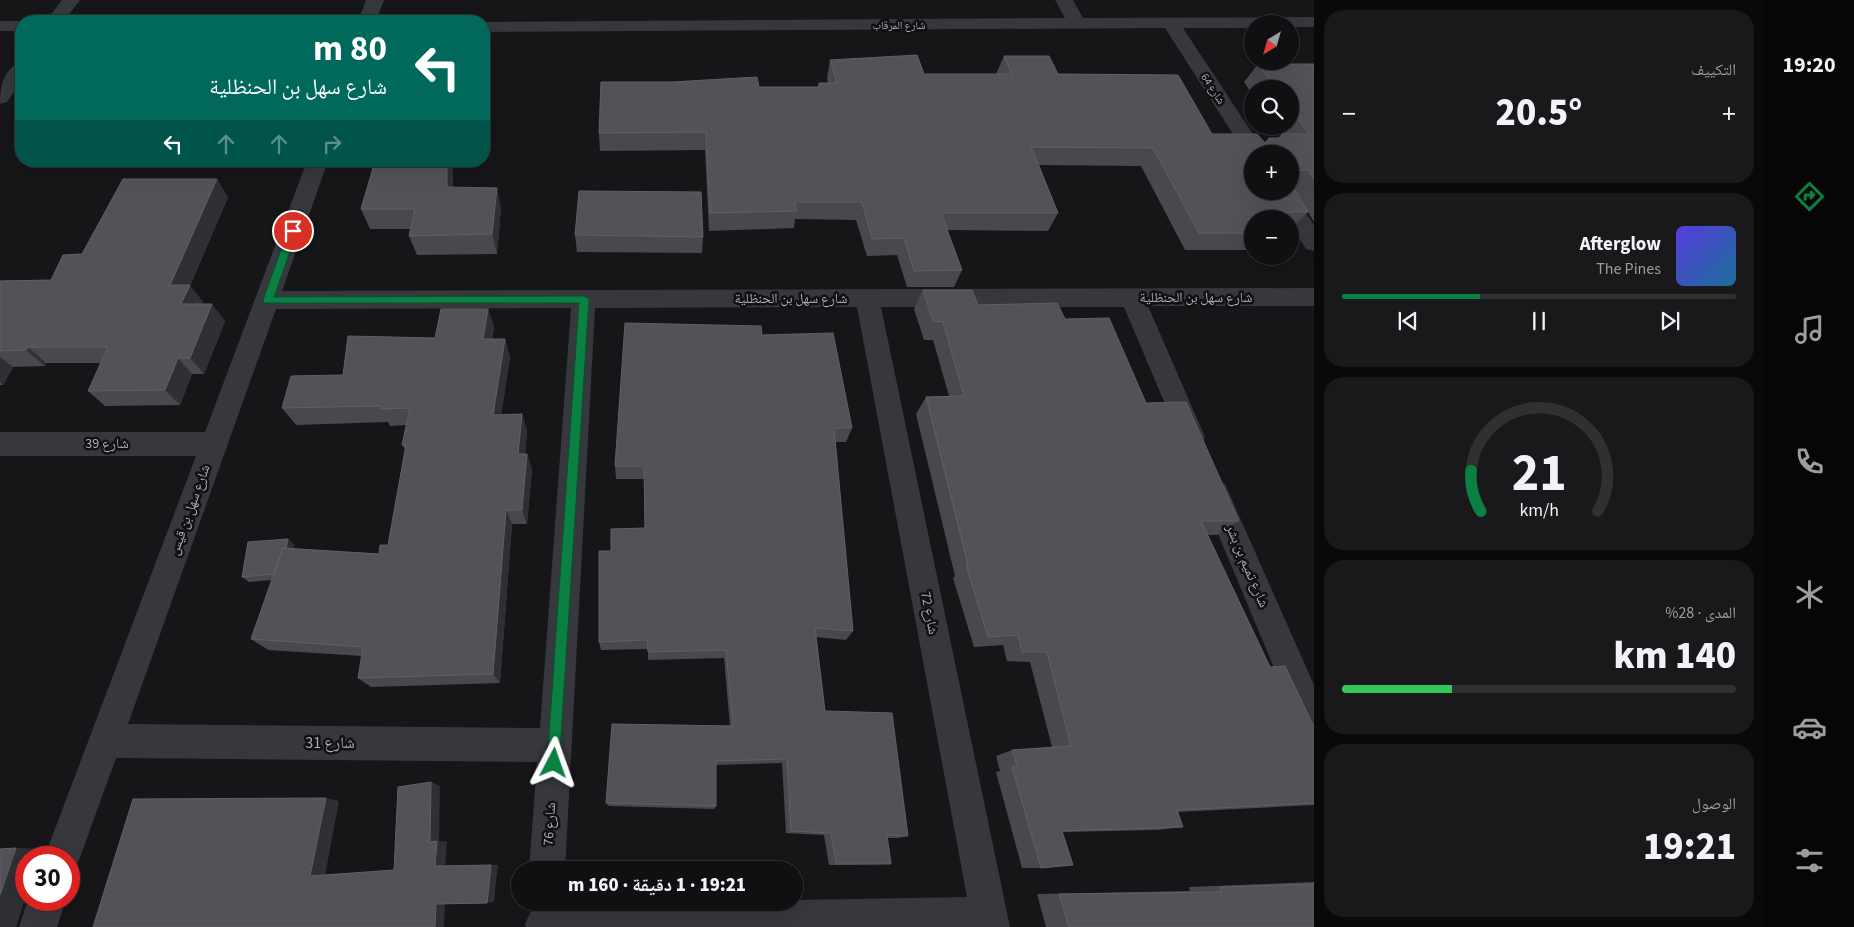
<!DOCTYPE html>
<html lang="ar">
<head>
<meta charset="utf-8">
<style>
  :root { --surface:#101012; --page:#19191b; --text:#f1f3f6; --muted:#9c9d9f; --line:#303032; --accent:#0b8043 }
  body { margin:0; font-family:"Source Sans 3","Noto Naskh Arabic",sans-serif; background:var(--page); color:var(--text); direction:rtl; height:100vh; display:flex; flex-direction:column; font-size:19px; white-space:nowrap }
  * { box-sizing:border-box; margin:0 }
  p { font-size:16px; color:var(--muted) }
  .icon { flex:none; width:28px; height:28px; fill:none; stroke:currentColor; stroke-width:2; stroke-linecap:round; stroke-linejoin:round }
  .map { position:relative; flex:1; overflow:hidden; direction:ltr }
  .drawer { display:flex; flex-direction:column; gap:10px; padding:10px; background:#09090a; width:450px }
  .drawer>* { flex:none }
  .banner { position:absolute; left:15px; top:15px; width:475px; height:152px; border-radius:20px; box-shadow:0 5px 20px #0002,0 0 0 1px var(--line); direction:rtl; background:#00695c; color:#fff; overflow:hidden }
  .needle { width:32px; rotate:217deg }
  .buttons { position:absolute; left:1244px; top:15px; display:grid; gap:10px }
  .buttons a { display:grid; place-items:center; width:55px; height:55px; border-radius:50%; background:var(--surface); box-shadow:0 5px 20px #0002,0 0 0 1px var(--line); font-size:25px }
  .speed { position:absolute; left:15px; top:846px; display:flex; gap:10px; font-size:25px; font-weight:700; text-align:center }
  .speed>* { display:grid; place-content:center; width:65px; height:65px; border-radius:50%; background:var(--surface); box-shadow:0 5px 20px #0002,0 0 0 1px var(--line); line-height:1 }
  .speed .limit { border:8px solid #d22; background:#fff; color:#111 }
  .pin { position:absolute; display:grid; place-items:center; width:42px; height:42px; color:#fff; margin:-21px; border:2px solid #fff; border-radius:50%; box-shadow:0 1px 5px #0007 }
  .me { position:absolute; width:55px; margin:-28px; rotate:4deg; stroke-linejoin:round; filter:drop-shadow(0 0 4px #0008) }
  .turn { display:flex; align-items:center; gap:18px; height:105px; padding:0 20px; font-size:22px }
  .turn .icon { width:65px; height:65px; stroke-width:2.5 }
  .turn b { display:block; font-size:35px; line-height:42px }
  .lanes { display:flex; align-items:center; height:48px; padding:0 20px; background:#0003; justify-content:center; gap:25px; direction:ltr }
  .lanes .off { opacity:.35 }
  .big { font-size:38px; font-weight:800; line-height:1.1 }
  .drawer .tile { flex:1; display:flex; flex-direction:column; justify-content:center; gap:8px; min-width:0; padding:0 18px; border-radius:20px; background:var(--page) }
  .drawer .dial { align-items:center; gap:0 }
  .dial svg { height:130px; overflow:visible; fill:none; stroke:var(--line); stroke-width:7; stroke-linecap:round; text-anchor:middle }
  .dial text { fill:var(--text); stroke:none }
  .song { display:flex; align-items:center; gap:15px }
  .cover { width:60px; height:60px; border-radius:8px; background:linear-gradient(135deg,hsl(250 70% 55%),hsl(200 70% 35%)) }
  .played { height:5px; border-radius:2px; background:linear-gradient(90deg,var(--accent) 35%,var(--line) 35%) }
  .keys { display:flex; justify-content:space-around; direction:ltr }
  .heat { display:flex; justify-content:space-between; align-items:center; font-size:28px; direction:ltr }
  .charge { height:8px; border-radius:4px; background:linear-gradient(90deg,#34c759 28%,var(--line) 0) }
  .trip { position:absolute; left:511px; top:861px; width:292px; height:50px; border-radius:25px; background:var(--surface); box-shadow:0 5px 20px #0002,0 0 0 1px var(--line); font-weight:800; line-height:50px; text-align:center; direction:rtl }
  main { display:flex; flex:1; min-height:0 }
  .tabs { display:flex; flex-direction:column; width:90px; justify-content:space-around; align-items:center; background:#060607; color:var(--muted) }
  .tabs .icon { width:35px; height:35px }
  .tabs .active { color:var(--accent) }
  .tabs b { font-size:22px; color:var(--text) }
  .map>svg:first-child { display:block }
</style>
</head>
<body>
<main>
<nav class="tabs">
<b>19:20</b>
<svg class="icon active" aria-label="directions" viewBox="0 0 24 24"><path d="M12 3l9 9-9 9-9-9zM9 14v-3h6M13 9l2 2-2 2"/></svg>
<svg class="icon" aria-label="music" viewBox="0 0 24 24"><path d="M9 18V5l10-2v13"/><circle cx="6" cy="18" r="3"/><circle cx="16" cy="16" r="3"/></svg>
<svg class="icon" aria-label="phone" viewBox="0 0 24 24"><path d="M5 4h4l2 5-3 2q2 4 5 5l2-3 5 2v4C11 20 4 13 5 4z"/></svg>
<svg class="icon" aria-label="climate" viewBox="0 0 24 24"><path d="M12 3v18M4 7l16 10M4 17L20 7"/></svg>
<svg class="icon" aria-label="car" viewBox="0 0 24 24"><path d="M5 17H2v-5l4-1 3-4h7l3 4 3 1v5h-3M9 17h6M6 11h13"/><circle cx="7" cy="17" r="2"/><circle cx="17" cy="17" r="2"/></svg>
<svg class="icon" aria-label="filters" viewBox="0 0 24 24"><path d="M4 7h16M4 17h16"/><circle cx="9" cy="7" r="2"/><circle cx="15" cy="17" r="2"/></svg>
</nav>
<section class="drawer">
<div class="tile"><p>التكييف</p>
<div class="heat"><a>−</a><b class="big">20.5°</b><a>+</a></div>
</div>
<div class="tile">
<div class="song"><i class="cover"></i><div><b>Afterglow</b><p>The Pines</p></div></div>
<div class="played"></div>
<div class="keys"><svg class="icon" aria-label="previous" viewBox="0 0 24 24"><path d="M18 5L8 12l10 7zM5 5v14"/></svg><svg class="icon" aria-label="pause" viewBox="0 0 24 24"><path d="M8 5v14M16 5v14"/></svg><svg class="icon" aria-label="next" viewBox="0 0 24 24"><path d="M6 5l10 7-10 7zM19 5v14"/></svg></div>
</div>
<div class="tile dial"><svg viewBox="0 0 100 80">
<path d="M14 69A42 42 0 1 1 86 69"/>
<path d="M14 69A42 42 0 0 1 8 44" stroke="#0b8043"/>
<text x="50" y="56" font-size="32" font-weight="700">21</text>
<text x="50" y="72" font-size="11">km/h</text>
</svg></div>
<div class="tile"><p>المدى · 28%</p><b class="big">140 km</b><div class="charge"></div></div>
<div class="tile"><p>الوصول</p><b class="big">19:21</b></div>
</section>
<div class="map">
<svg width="1314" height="927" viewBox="0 0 1314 927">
  <rect width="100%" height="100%" fill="#161618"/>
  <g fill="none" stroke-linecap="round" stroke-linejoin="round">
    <path fill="#37383d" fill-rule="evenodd" d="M62 0H80L64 21H46Z
      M366 0H384L376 21H358Z
      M1055 0H1073L1083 18 1314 17V27H1290V24H1252V28H1183L1266 154H1252V160L1249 159 1165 28 484 32V22L1065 18Z
      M0 21H23H21V31H0Z
      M21 63V82L7 102 0 104C0 88 3 68 21 63Z
      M307 161H328L282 291 1314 288V306H1148L1205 437 1202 445 1192 448 1182 445 1179 437 1124 307H881L1010 927H526L525 924 531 911 544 905 795 902V900L967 897 857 307 595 308 565 870H529L537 762 116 758 75 871 69 873V858H44L196 456H0V432H205ZM571 308 540 728 128 724 276 309Z
      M1290 189 1314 225V251L1306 249 1290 224V219H1287L1269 191H1290Z
      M1215 481 1225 484 1314 685V740L1302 735 1201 493 1205 484Z
      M28 900H66L57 927H19Z"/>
  </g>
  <path fill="#47494d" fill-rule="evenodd" d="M1004 56 1058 74 1212 134 1265 142 1269 138H1278L1281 135 1275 126H1290V89H1252V94L1244 82 1258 64H1314V222L1308 212 1291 229H1290V219H1252V250H1185L1141 166 1039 165 1058 213 1048 231 947 230 962 270 954 287H907L897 255 867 256 856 220 795 219 794 228 709 231 705 150 600 151 599 133 759 87H818L819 83H828L827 78 830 60 924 74H996ZM1290 154V191H1252Z
    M21 107V124L15 116Z
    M375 161H452L453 187 501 208 497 254 417 255 409 236 411 229H370L361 209Z
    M228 197 190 286 203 302 201 304 225 321 204 374H192L180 405 105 406 88 391 101 363H46L45 366 13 367 3 385H0V281L51 280 82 254Z
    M575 235 703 237 702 253 577 252Z
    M923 290 978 305 1065 319 1146 403 1239 521 1217 535H1208L1270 667 1314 727V805L1177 812 1183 827 1158 830 1063 832 1041 868H1022L996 772 1000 771 996 756 1012 750 1052 747 1030 662 1007 661 1003 645 974 647 953 578 955 576 916 414 926 397 949 396 933 340H924L914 309Z
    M488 309 494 327 492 339H505L510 357 501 415 522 414 527 431 525 454H527L532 470 527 524H512L500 683 371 687 358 678 362 656 268 650 251 639 272 580 249 582 242 577 288 539 294 545 293 549 379 554 388 545 405 449 402 445 407 425 390 426 388 422 296 425 282 408 343 375 435 338Z
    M762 335 852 428 846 442H835L853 631 846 640 816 637 825 711 908 836 898 838H887L891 864 829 865 824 835 786 833 782 763 716 765V806L714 809 609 806 606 803 730 726 724 658 648 660V649L601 650 599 642 611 551 645 528 644 479H616L615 466Z
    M1314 882V927H1046L1037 894 1190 891 1189 887Z"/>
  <path fill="#2f3033" d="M485 68 489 88 484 127V75Z
    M447 161H452L453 207 447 187Z
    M217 179 228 197 190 286 203 302 195 321 181 304 170 285Z
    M497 188 501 208 497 254 492 234Z
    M212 304 225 321 204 374 190 358Z
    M488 309 494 327 489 357 483 339Z
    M505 339 510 357 499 431 493 415Z
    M28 347 46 363 45 366 26 350Z
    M0 357 13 367 3 385 0 382Z
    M178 358 192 374 180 405 165 390Z
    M522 414 527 431 524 470 518 454Z
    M527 454 532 470 527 524 522 510Z
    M506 510 512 524 500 683 493 674Z
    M288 539 294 545 288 579 282 574Z
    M431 782 440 786 439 841 447 842 445 867 435 866 430 842Z
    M326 798 339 801 325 876H310Z
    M16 848 42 849 39 858H26V896L16 927H0V895Z
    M491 865H498L494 902 487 903Z
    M445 903 444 927H435L436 904Z"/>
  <path fill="#525359" stroke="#5f6168" d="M917 55 924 74H1012L1004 56H1049L1058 74 1178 75 1212 134H1257L1266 144 1269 138H1281L1282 134H1309L1290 108V89H1276L1258 64H1314V179L1308 170 1290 171V154H1252V191H1290V182L1308 212H1271L1275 219H1252V233H1199L1153 148 1031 147 1058 213H941L962 270 914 271 904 238 872 239 862 202H795L797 211 710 213 706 132 599 133 601 82H672L757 77 759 87H819V83H837L830 60Z
    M21 107V116H15Z
    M375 161H447V187L497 188 492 234 409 236 415 209H361Z
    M123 179H217L170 285H190L181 304H212L190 358H178L165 390 88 391 108 347H28L26 350 0 351V281L51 280 63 255 82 254Z
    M579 191 701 192 703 237 575 235Z
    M923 290H972L978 305 1057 303 1065 319 1109 318 1146 403 1186 402 1239 521H1201L1270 667 1285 666 1314 727V803L1177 810 1183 827 1062 831 1073 865 1041 868 1012 767 1017 766 1012 750 1071 746 1047 652H1022L1018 635 988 637 966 565H968L926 397 964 396 943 322 933 321Z
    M441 309H488L483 339H505L493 415 522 414 518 454H527L522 510H506L493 674 358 678 363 647 251 639 283 548 379 554 380 545H388L406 445H402L410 408 380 409 381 406 282 408 291 376 343 375 348 336 435 338Z
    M625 323 761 326 762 335 833 333 852 428H834L853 631 815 628 825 711 892 713 908 836 887 835 891 864H836L831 833 791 831 787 759 716 761V806L606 803 612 724 733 726 726 650 648 652 647 640 599 642V551H611V529L645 528 644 466H615Z
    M288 539 286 548H283L274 574 242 577 248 542Z
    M431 782 430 842 437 841 435 866 491 865 487 903 436 904 435 927H93L133 799 326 798 310 876 394 870 398 787Z
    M16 848 0 895V849Z
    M1314 884V927H1069L1059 894 1221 892 1220 887Z"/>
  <path fill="#0b8043" stroke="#07532c" d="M293 228 297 231 274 297 584 296 589 299 559 768 554 770 549 768 547 763 579 303H264L263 300 288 231Z"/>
  <g text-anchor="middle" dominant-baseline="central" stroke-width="5" stroke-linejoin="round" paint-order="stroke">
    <g font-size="11" fill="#a8adb8" stroke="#111113">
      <text x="899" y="25">شارع المرقاب</text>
      <text transform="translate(1213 89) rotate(57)">شارع 64</text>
    </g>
    <g font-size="14" fill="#a8adb8" stroke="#111113">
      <text x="1196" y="298">شارع سهل بن الحنظلية</text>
      <text x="791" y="299">شارع سهل بن الحنظلية</text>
      <text x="107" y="444">شارع 39</text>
      <text transform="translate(190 510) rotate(-70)">شارع سهل بن قيس</text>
      <text transform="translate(1247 566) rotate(67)">شارع تميم بن بشر</text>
      <text transform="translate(929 613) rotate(79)">شارع 72</text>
      <text transform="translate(550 824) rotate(-86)">شارع 76</text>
    </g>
    <g font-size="16" fill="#a8adb8" stroke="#111113">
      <text x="330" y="743">شارع 31</text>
    </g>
  </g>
</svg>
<div class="buttons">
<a><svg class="needle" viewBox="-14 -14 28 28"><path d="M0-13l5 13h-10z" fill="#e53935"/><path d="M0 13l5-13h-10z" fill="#9c9d9f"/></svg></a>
<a><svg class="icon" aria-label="search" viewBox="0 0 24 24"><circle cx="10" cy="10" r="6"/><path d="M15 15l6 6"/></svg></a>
<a>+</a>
<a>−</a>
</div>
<div class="speed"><div class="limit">30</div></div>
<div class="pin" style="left:293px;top:231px;background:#d93025"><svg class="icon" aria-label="arrive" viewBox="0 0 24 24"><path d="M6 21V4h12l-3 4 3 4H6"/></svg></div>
<svg class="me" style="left:554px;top:763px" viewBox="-20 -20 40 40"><path d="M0-17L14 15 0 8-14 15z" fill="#0b8043" stroke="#fff" stroke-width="4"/></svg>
<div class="trip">19:21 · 1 دقيقة · 160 m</div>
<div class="banner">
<div class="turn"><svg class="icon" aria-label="left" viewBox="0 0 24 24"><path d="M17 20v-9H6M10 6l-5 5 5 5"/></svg><div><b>80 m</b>شارع سهل بن الحنظلية</div></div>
<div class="lanes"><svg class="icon" aria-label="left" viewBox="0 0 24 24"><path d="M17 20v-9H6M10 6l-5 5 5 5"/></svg><svg class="icon off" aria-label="ahead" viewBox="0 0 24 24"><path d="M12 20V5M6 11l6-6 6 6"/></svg><svg class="icon off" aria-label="ahead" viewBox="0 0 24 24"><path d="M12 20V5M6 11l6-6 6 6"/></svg><svg class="icon off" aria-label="right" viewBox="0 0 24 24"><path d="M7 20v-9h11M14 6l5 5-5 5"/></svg></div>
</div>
</div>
</main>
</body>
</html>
